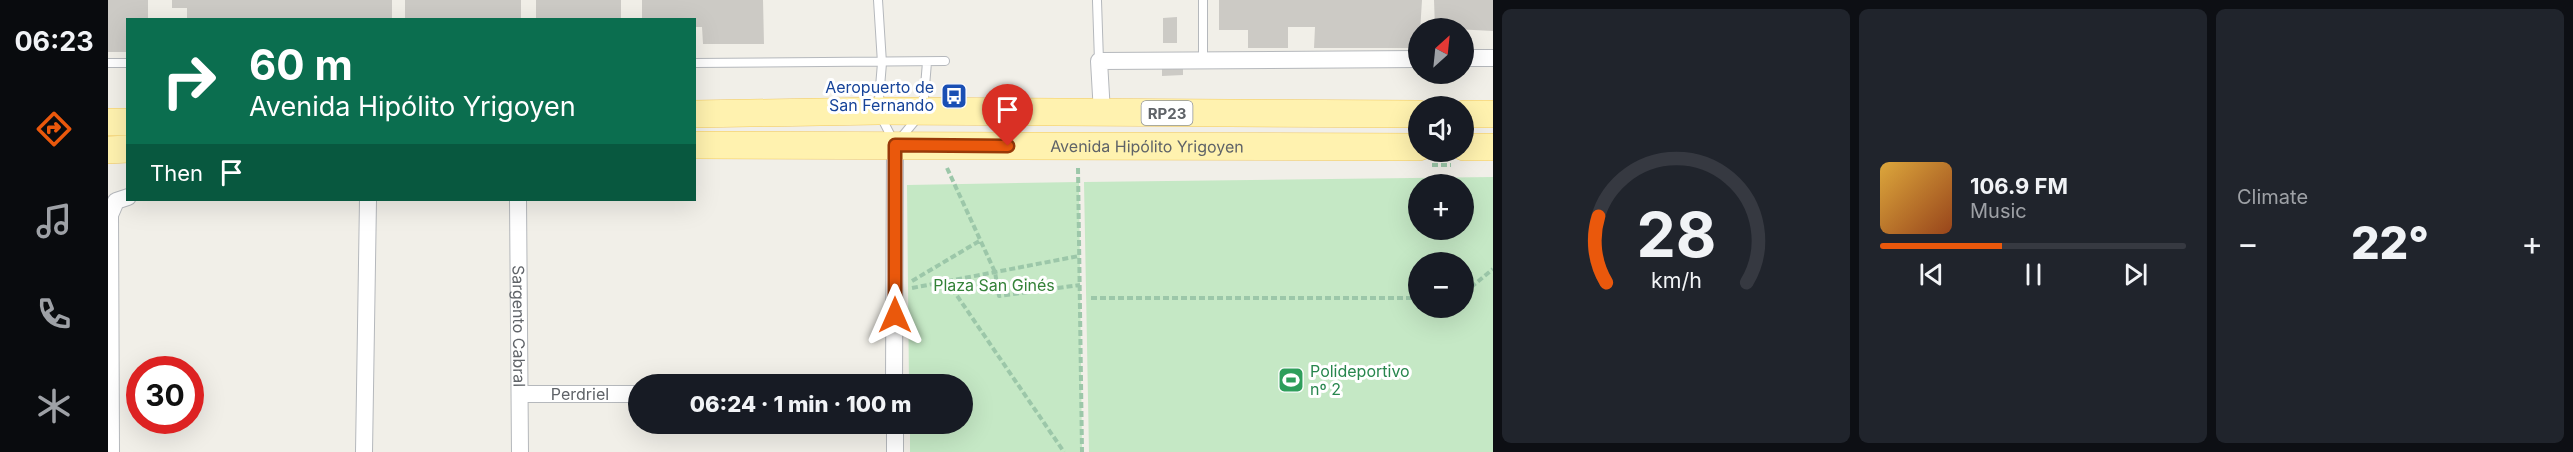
<!DOCTYPE html>
<html lang="en">
<head>
<meta charset="utf-8">
<style>
  :root { --surface:#171b24; --page:#20242c; --text:#f1f3f6; --muted:#9ea1a6; --line:#363941; --accent:#ea580c }
  body { margin:0; font-family:Inter,sans-serif; background:var(--page); color:var(--text); height:100vh; display:flex; flex-direction:column; font-size:22px; white-space:nowrap }
  * { box-sizing:border-box; margin:0 }
  p { font-size:20px; color:var(--muted) }
  .icon { flex:none; width:33px; height:33px; fill:none; stroke:currentColor; stroke-width:2; stroke-linecap:round; stroke-linejoin:round }
  .map { position:relative; flex:1; overflow:hidden }
  .panel { display:flex; flex-direction:column; gap:9px; padding:9px; background:#0d0f14; width:1080px }
  .panel>* { flex:none }
  .banner { position:absolute; left:18px; top:18px; width:570px; height:183px; border-radius:0px; box-shadow:0 6px 24px #0002; background:#0b6e4f; color:#fff; overflow:hidden }
  .needle { width:39px; rotate:27deg }
  .controls { position:absolute; left:1300px; top:18px; display:grid; gap:12px }
  .controls a { display:grid; place-items:center; width:66px; height:66px; border-radius:50%; background:var(--surface); box-shadow:0 6px 24px #0002; font-size:30px }
  .speed { position:absolute; left:18px; top:356px; display:flex; gap:12px; font-size:30px; font-weight:700; text-align:center }
  .speed>* { display:grid; place-content:center; width:78px; height:78px; border-radius:50%; background:var(--surface); box-shadow:0 6px 24px #0002; line-height:1 }
  .speed .limit { border:9px solid #d22; background:#fff; color:#111 }
  .pin { position:absolute; display:grid; place-items:center; width:51px; height:51px; color:#fff; margin:-62px -26px; border-radius:50% 50% 50% 0; rotate:-45deg; box-shadow:0 0 6px #0007 }
  .pin .icon { rotate:45deg }
  .me { position:absolute; width:66px; margin:-33px; rotate:0deg; stroke-linejoin:round; filter:drop-shadow(0 0 4px #0008) }
  .turn { display:flex; align-items:center; gap:21px; height:126px; padding:0 24px; font-size:27px }
  .turn .icon { width:78px; height:78px; stroke-width:2.5 }
  .turn b { display:block; font-size:42px; line-height:51px }
  .then { display:flex; align-items:center; height:57px; padding:0 24px; background:#0003; gap:12px; font-size:22px }
  .big { font-size:45px; font-weight:800; line-height:1.1 }
  .panel .card { flex:1; display:flex; flex-direction:column; justify-content:center; gap:9px; min-width:0; padding:0 21px; border-radius:9px; background:var(--page) }
  .panel .dial { align-items:center; gap:0 }
  .dial svg { height:156px; overflow:visible; fill:none; stroke:var(--line); stroke-width:7; stroke-linecap:round; text-anchor:middle }
  .dial text { fill:var(--text); stroke:none }
  .song { display:flex; align-items:center; gap:18px }
  .cover { width:72px; height:72px; border-radius:9px; background:linear-gradient(135deg,hsl(40 70% 55%),hsl(20 70% 35%)) }
  .played { height:6px; border-radius:3px; background:linear-gradient(90deg,var(--accent) 40%,var(--line) 40%) }
  .keys { display:flex; justify-content:space-around; direction:ltr }
  .heat { display:flex; justify-content:space-between; align-items:center; font-size:33px; direction:ltr }
  .panel .tiles { flex:1; display:grid; gap:9px; grid-template-columns:repeat(3,1fr) }
  .trip { position:absolute; left:520px; top:374px; width:345px; height:60px; border-radius:30px; background:var(--surface); box-shadow:0 6px 24px #0002; font-weight:800; line-height:60px; text-align:center }
  main { display:flex; flex:1; min-height:0 }
  .menu { display:flex; flex-direction:column; width:108px; justify-content:space-around; align-items:center; background:#090b0e; color:var(--muted) }
  .menu .icon { width:42px; height:42px }
  .menu .selected { color:var(--accent) }
  .menu b { font-size:27px; color:var(--text) }
  .map>svg:first-child { display:block }
</style>
</head>
<body>
<main>
<nav class="menu">
<b>06:23</b>
<svg class="icon selected" aria-label="directions" viewBox="0 0 24 24"><path d="M12 3l9 9-9 9-9-9zM9 14v-3h6M13 9l2 2-2 2"/></svg>
<svg class="icon" aria-label="music" viewBox="0 0 24 24"><path d="M9 18V5l10-2v13"/><circle cx="6" cy="18" r="3"/><circle cx="16" cy="16" r="3"/></svg>
<svg class="icon" aria-label="phone" viewBox="0 0 24 24"><path d="M5 4h4l2 5-3 2q2 4 5 5l2-3 5 2v4C11 20 4 13 5 4z"/></svg>
<svg class="icon" aria-label="climate" viewBox="0 0 24 24"><path d="M12 3v18M4 7l16 10M4 17L20 7"/></svg>
</nav>
<div class="map">
<svg width="1385" height="452" viewBox="0 0 1385 452">
  <rect width="100%" height="100%" fill="#f1efe8"/>
  <path fill="#c5e8c5" fill-rule="evenodd" d="M1385 177V452H981L976 182ZM1356 184V230H1311V184ZM1356 262V308H1311V262Z
    M971 182 974 452H802V423H855V384H801L799 185Z"/>
  <path fill="#cccac5" d="M0 0H40V20H20V52H0Z
    M64 0H284V20H79V8H64Z
    M297 0H413V20H297Z
    M428 0H513V20L428 19Z
    M534 0H655L656 44H595L594 27H586V20H534Z
    M1111 0H1314L1311 48H1206L1207 27H1180V48H1140V30H1111Z
    M1326 0H1385V31L1327 28Z
    M1069 17V43H1055V18Z
    M1054 69H1075V75L1054 76Z"/>
  <g fill="none" stroke-linecap="round" stroke-linejoin="round">
    <g stroke="#b5b8bc" stroke-width="10">
      <path id="service" d="M770 0 774 63 770 111 785 140
        M989 1 991 61
        M1095 60V0
        M0 63H20
        M586 63 837 61
        M792 139 815 111 819 62"/>
    </g>
    <g stroke="#b5b8bc" stroke-width="18">
      <g id="minor">
        <path d="M1356 58H1385"/>
        <path d="M994 113 991 61 1311 59"/>
        <path id="s1" d="M410 200 412 452"/>
        <path d="M786 384 787 145"/>
        <path id="s2" d="M412 394H531"/>
        <path d="M787 423V452"/>
        <path d="M3 452 2 215 8 201 20 197"/>
        <path d="M256 452 260 200"/>
      </g>
    </g>
    <g stroke="#f2c960" stroke-width="28">
      <g id="primary">
        <path d="M586 114 770 111 1311 114"/>
        <path d="M1356 114H1385"/>
        <path d="M0 122H20"/>
        <path id="s3" d="M586 145 1311 147"/>
        <path d="M1356 147H1385"/>
        <path d="M0 150 20 149"/>
      </g>
    </g>
    <path stroke="#9cc7a9" stroke-width="4" stroke-dasharray="6 3" stroke-linecap="butt" d="M1324 165H1343
      M839 168 887 272 891 296 972 285
      M970 168 974 452
      M804 281 873 240
      M839 281 956 452
      M804 288 971 256
      M1356 293 1385 269
      M983 298H1311"/>
    <use href="#service" stroke="#fff" stroke-width="8"/>
    <use href="#minor" stroke="#fff" stroke-width="16"/>
    <use href="#primary" stroke="#fff2af" stroke-width="27"/>
  </g>
  <g fill="none" stroke-linecap="round" stroke-linejoin="round">
    <g stroke="#983908" stroke-width="15">
      <path id="route" d="M787 315V145L900 146"/>
    </g>
    <use href="#route" stroke="#ea580c" stroke-width="10"/>
  </g>
  <defs>
    <g id="bus-square" transform="scale(1.35)"><rect x="-9" y="-9" width="18" height="18" rx="4" fill="#1a4fb4" stroke="#fff"/><path d="M-5-6H5V4H4V6H2V4H-2V6H-4V4H-5ZM-3.5-4V0h7V-4ZM-3.5 1.2v1.5H-2V1.2ZM2 1.2v1.5H3.5V1.2Z" fill="#fff"/></g>
    <g id="stadium-square" transform="scale(1.35)"><rect x="-9" y="-9" width="18" height="18" rx="4" fill="#2e9e5b" stroke="#fff"/><path d="M0-5a6.5 5 0 1 0 0 10a6.5 5 0 1 0 0-10ZM-3.5-1.8h7v3.6h-7Z" fill="#fff"/></g>
  </defs>
  <g fill-rule="evenodd">
    <use href="#bus-square" x="846" y="96"/>
    <use href="#stadium-square" x="1183" y="380"/>
  </g>
  <g text-anchor="middle" dominant-baseline="central" stroke-width="6" stroke-linejoin="round" paint-order="stroke">
    <rect fill="#fff" stroke="#8f9295" stroke-width="1.5" x="1033.5" y="101" width="51" height="24" rx="4.5"/>
    <g font-size="15" font-weight="bold" fill="#5f6368">
      <text x="1059" y="113">RP23</text>
    </g>
    <g font-size="16" fill="#164399" stroke="#fff" text-anchor="end">
      <text x="826" y="87">Aeropuerto de<tspan x="826" dy="18">San Fernando</tspan></text>
    </g>
    <g font-size="16" fill="#5f6368" stroke="#fff">
      <text stroke="none"><textPath href="#s3" startOffset="453">Avenida Hipólito Yrigoyen</textPath></text>
      <text stroke="none"><textPath href="#s1" startOffset="126">Sargento Cabral</textPath></text>
      <text stroke="none"><textPath href="#s2" startOffset="60">Perdriel</textPath></text>
    </g>
    <g font-size="16" fill="#348238" stroke="#fff">
      <text x="886" y="285">Plaza San Ginés</text>
    </g>
    <g font-size="16" fill="#27864d" stroke="#fff" text-anchor="start">
      <text x="1202" y="371">Polideportivo<tspan x="1202" dy="18">nº 2</tspan></text>
    </g>
  </g>
</svg>
<div class="controls">
<a><svg class="needle" viewBox="-14 -14 28 28"><path d="M0-13l5 13h-10z" fill="#e53935"/><path d="M0 13l5-13h-10z" fill="#9ea1a6"/></svg></a>
<a><svg class="icon" aria-label="sound" viewBox="0 0 24 24"><path d="M4 9h4l5-4v14l-5-4H4zM17 9q2 3 0 6"/></svg></a>
<a>+</a>
<a>−</a>
</div>
<div class="speed"><div class="limit">30</div></div>
<div class="pin" style="left:900px;top:146px;background:#d93025"><svg class="icon" aria-label="arrive" viewBox="0 0 24 24"><path d="M6 21V4h12l-3 4 3 4H6"/></svg></div>
<svg class="me" style="left:787px;top:315px" viewBox="-20 -20 40 40"><path d="M0-17L14 15 0 8-14 15z" fill="#ea580c" stroke="#fff" stroke-width="4"/></svg>
<div class="trip">06:24 · 1 min · 100 m</div>
<div class="banner">
<div class="turn"><svg class="icon" aria-label="right" viewBox="0 0 24 24"><path d="M7 20v-9h11M14 6l5 5-5 5"/></svg><div><b>60 m</b>Avenida Hipólito Yrigoyen</div></div>
<div class="then">Then<svg class="icon" aria-label="arrive" viewBox="0 0 24 24"><path d="M6 21V4h12l-3 4 3 4H6"/></svg></div>
</div>
</div>
<section class="panel">
<div class="tiles">
<div class="card dial"><svg viewBox="0 0 100 80">
<path d="M14 69A42 42 0 1 1 86 69"/>
<path d="M14 69A42 42 0 0 1 10 35" stroke="#ea580c"/>
<text x="50" y="56" font-size="32" font-weight="700">28</text>
<text x="50" y="72" font-size="11">km/h</text>
</svg></div>
<div class="card">
<div class="song"><i class="cover"></i><div><b>106.9 FM</b><p>Music</p></div></div>
<div class="played"></div>
<div class="keys"><svg class="icon" aria-label="previous" viewBox="0 0 24 24"><path d="M18 5L8 12l10 7zM5 5v14"/></svg><svg class="icon" aria-label="pause" viewBox="0 0 24 24"><path d="M8 5v14M16 5v14"/></svg><svg class="icon" aria-label="next" viewBox="0 0 24 24"><path d="M6 5l10 7-10 7zM19 5v14"/></svg></div>
</div>
<div class="card"><p>Climate</p>
<div class="heat"><a>−</a><b class="big">22°</b><a>+</a></div>
</div>
</div>
</section>
</main>
</body>
</html>
